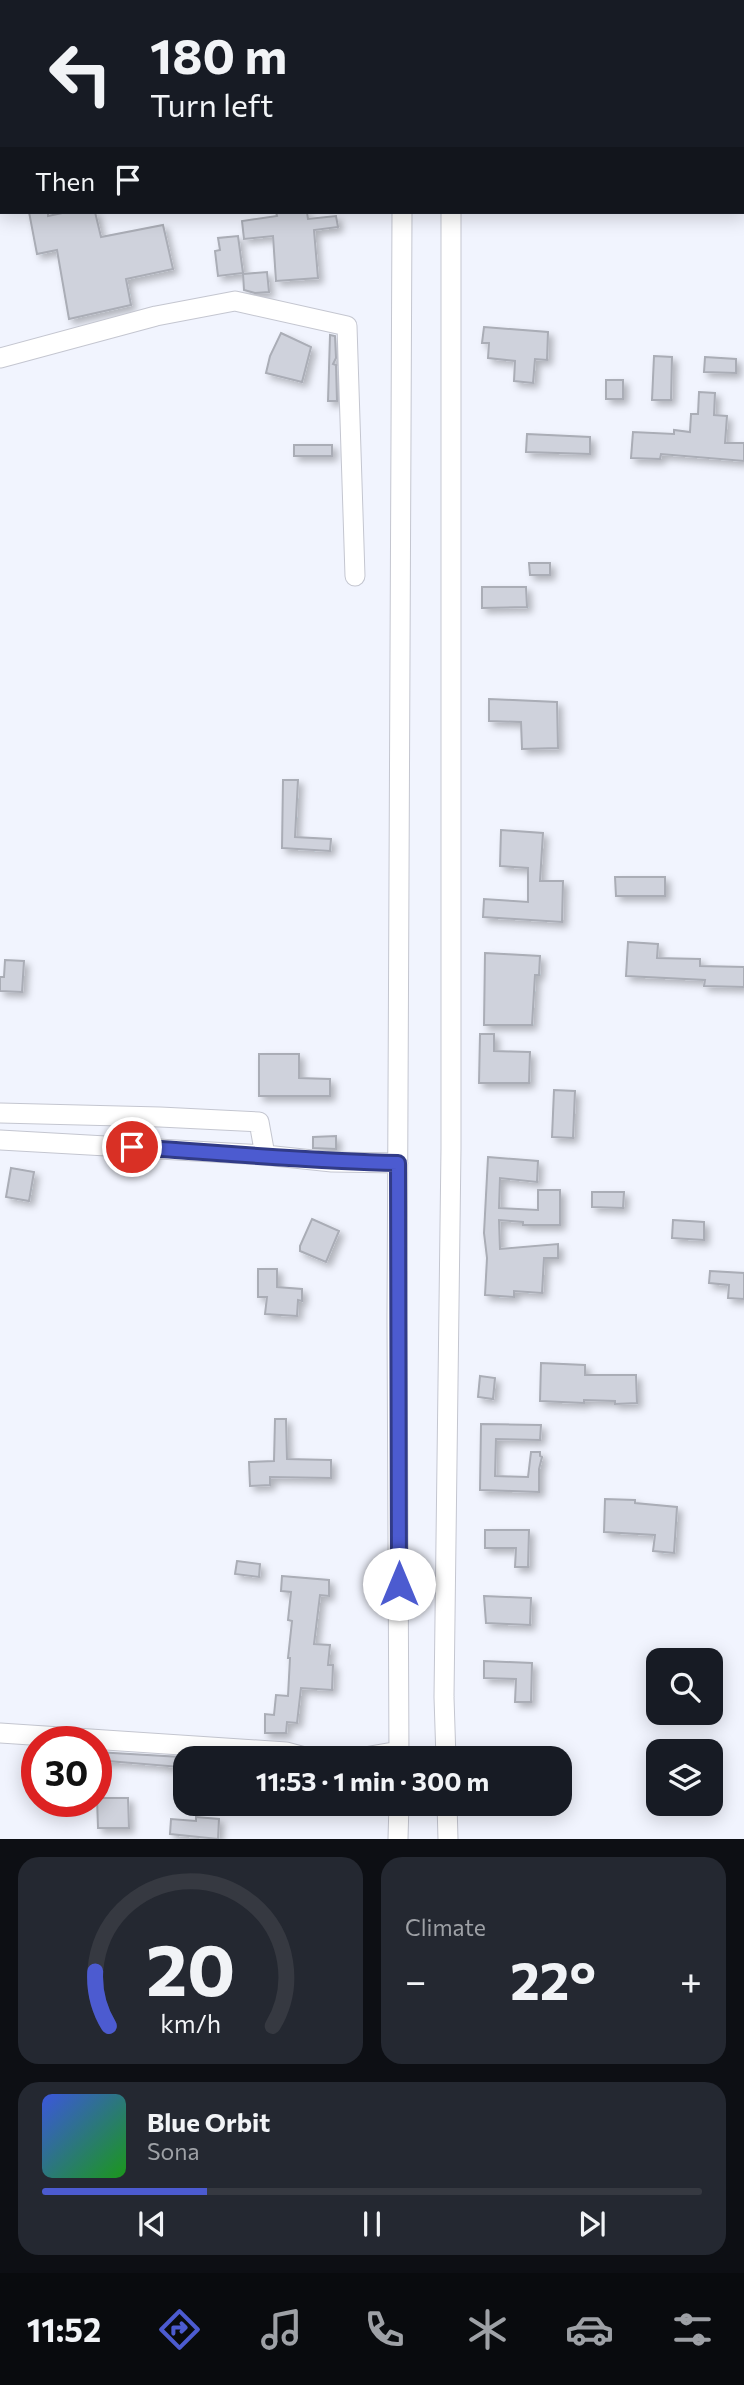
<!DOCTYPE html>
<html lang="en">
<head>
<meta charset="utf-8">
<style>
  :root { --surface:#171b24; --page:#242831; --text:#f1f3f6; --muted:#9ea1a6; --line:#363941; --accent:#4c5bd0 }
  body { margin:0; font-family:Commissioner,sans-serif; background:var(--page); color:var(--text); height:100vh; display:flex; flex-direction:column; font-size:26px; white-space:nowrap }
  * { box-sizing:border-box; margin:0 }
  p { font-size:23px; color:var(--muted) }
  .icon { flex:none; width:38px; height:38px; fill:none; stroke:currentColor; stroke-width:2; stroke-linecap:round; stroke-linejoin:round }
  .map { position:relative; height:1839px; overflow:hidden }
  .drawer { display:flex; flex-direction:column; gap:18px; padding:18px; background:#0d0f14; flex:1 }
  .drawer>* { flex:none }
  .hud { position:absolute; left:0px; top:0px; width:746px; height:214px; box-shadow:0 4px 18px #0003; background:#171b24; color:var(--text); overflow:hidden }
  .controls { position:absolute; left:646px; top:1648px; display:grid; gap:14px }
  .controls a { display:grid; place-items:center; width:77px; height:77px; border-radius:14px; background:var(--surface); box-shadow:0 4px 18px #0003; font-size:35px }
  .speed { position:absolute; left:21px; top:1726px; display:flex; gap:14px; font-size:35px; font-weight:700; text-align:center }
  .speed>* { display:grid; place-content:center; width:91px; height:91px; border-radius:50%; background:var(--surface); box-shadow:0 4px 18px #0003; line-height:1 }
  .speed .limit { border:10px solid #d22; background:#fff; color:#111 }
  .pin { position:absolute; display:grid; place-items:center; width:60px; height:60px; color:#fff; margin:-30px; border:4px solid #fff; border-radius:50%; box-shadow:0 2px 7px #0007 }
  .me { position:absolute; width:77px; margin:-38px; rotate:0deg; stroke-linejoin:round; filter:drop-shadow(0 0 5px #0008) }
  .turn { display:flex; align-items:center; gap:24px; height:147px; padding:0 35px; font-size:32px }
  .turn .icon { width:91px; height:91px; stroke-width:2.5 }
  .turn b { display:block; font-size:49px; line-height:60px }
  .then { display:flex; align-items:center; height:66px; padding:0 35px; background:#0003; gap:14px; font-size:26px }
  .big { font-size:52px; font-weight:700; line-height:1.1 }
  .drawer .card { flex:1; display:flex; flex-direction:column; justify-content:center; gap:10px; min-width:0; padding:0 24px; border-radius:21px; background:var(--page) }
  .drawer .dial { align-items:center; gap:0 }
  .dial svg { height:182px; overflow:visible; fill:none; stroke:var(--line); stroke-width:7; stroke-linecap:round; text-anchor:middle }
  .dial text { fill:var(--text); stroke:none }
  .song { display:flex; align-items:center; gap:21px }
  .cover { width:84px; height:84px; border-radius:10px; background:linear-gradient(135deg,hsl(230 70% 55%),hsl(120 70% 35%)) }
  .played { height:7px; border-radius:4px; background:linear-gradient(90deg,var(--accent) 25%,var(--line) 25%) }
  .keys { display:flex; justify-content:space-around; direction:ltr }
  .heat { display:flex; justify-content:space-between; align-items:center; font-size:38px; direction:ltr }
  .drawer .tiles { flex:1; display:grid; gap:18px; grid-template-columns:1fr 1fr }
  .card:last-child { grid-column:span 2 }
  .trip { position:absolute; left:173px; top:1746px; width:399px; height:70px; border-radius:21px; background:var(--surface); box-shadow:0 4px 18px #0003; font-weight:700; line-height:70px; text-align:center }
  .menu { display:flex; height:112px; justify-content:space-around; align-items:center; background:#090b0e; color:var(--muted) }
  .menu .icon { width:49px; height:49px }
  .menu .selected { color:var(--accent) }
  .menu b { font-size:32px; color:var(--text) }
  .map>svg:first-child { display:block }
</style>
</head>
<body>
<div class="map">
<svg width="744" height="1839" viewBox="0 0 744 1839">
  <defs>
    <filter id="shadow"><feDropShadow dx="4.5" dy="4.5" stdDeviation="3.5" flood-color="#0004"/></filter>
  </defs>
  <rect width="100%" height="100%" fill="#f1f4fe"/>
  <path fill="#cfd2dc" stroke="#aaadb6" stroke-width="2" filter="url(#shadow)" d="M29 212H48V216L67 212H95L101 237 163 225 173 269 126 279 131 305 69 319 57 250 37 254Z
    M276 212H307L308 219 336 216 338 227 314 230 318 278 276 281 273 236 244 239 242 221 277 216Z
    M238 236 243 273 218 276 215 251 220 250 218 238Z
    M267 272 269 292 255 293 244 290 243 274Z
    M484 327 548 332 547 360 535 359 533 383 514 381 515 361 488 358 489 343H482Z
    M281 333 311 347 302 382 266 373 270 356Z
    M330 335 335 336 336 358 333 364 336 365 337 401H328Z
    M654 356 672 357 671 400H652Z
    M705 357 736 359V373L704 372Z
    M606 380H623V399H606Z
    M699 392 715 393 714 415 727 416 725 443H744V461L661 454 660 459 631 458 633 432 674 434V430L690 432 691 414H698Z
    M527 434 590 437V454L526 452Z
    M294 445H332V456H294Z
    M529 563H550V575H530Z
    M482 587H526L527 607 482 608Z
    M489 699 557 702 558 748 522 749 521 722 489 721Z
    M283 780H298L295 837 331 839 330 851 282 848Z
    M501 830 543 833 540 881H563L562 922 483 917 484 899 528 902V868L500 866Z
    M615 877H665V896H616Z
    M628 942 658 944 657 958 700 959V966L744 967V987L704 986 705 980 626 976Z
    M485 953 540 956 539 975H535L532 1025H484Z
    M5 960 24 961 22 992 0 991V977H4Z
    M480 1034H494V1051L530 1052 529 1083H479Z
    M259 1054H299V1078L330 1079V1096H259Z
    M554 1090 575 1091 573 1138 552 1137Z
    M336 1136V1149L313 1148V1137Z
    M488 1157 538 1161 537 1182 500 1178 499 1208 538 1210V1190H560V1225H523V1222L499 1220 500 1249 558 1244V1258H544L542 1293 514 1291V1297L485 1295 487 1258 484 1233Z
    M11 1168 34 1172 29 1201 6 1197Z
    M592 1192H624L623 1208 592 1207Z
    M312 1219 339 1231 326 1262 300 1251V1246Z
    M673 1220 704 1222V1240L672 1238Z
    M258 1269H277V1287L302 1289V1301L298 1300 297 1316 265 1314 267 1297H258Z
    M710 1271 744 1273V1299L728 1298 729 1285 709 1283Z
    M541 1363 585 1365V1375H636L637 1403 615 1404V1401L584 1400V1403L540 1401Z
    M480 1376 495 1378 493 1399 478 1397Z
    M275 1419H286L287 1459 331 1460V1478L270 1477V1485L250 1486 249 1462 274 1461Z
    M481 1424 541 1425 540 1440 496 1439 495 1476 528 1477 531 1452H540V1456L542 1457 539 1469V1492L480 1490Z
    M605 1499 635 1500V1503L677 1507 674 1553 653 1551 655 1535 604 1532Z
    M485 1530H529L528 1567H515L516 1548H485Z
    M237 1561 260 1564 259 1577 235 1574Z
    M282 1576 329 1580V1596L320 1595 314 1644 330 1645 328 1665H333L332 1690 301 1688 297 1723 287 1722 286 1733H265V1714L274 1715 276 1695 288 1696 290 1658H288L292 1621 288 1620 291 1592 281 1591Z
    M484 1596 531 1598 530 1625 486 1623Z
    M484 1661 532 1663 531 1702H515L516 1679 484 1678Z
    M96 1752 181 1757 180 1767 96 1760Z
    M97 1798H128L129 1828H98Z
    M196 1817 219 1819 218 1839 170 1834 171 1819 196 1821Z"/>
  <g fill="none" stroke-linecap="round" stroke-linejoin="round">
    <g stroke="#c4c6d0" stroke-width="21">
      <path id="minor" d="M403 2V0
        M451 2V0
        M0 358 156 316 235 301 347 326 355 576
        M0 1113 160 1117 259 1122 265 1155
        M0 1140 265 1155 332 1162 398 1163
        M0 1733 286 1752 312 1759
        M353 1759 399 1751
        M399 1759 397 1320 402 212
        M446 1759 444 1697 451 1148V212
        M447 1804 448 1839
        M398 1839 399 1804"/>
    </g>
    <use href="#minor" stroke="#fff" stroke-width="19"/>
  </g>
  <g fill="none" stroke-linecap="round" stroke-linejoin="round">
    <g stroke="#313b87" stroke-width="18">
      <path id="route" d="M132 1147C221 1153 309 1161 398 1163L399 1584"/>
    </g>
    <use href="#route" stroke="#4c5bd0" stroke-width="12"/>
  </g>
</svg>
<div class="controls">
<a><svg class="icon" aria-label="search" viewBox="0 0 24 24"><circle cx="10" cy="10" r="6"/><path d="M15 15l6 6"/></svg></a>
<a><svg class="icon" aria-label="layers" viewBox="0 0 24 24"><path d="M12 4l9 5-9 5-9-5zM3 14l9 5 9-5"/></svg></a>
</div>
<div class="speed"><div class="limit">30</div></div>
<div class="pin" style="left:132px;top:1147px;background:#d93025"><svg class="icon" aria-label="arrive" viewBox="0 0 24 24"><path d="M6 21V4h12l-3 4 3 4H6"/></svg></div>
<svg class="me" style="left:399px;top:1584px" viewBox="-20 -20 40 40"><circle r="19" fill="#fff"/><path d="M0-13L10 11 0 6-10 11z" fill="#4c5bd0"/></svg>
<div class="trip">11:53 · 1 min · 300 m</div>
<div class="hud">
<div class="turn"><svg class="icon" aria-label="left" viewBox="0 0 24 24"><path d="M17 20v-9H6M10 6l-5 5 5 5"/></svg><div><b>180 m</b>Turn left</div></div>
<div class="then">Then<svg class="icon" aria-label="arrive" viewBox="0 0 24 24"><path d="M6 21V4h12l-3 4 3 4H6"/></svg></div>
</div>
</div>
<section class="drawer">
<div class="tiles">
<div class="card dial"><svg viewBox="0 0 100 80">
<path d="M14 69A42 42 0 1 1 86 69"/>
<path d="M14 69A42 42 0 0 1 8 45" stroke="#4c5bd0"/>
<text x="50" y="56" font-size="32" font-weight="700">20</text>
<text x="50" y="72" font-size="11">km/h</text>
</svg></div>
<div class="card"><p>Climate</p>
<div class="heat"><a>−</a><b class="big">22°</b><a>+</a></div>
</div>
<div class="card">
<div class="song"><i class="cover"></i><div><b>Blue Orbit</b><p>Sona</p></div></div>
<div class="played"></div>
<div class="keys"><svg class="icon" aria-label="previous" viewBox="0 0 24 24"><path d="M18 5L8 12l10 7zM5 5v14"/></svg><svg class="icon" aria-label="pause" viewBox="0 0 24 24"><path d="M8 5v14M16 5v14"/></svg><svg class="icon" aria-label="next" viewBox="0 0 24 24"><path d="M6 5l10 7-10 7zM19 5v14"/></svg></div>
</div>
</div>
</section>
<nav class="menu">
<b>11:52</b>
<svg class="icon selected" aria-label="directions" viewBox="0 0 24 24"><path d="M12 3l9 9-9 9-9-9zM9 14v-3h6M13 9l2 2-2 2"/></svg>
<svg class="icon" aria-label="music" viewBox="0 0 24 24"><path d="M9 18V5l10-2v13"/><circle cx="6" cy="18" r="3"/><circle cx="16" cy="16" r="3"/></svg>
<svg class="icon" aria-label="phone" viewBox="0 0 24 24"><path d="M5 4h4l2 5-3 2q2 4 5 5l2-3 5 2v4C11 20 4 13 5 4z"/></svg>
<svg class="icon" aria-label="climate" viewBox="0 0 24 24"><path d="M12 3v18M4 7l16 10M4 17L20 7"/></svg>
<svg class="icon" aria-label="car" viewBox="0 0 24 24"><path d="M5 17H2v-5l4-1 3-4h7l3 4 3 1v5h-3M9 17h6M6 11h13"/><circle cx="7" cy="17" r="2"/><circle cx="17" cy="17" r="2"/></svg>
<svg class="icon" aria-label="filters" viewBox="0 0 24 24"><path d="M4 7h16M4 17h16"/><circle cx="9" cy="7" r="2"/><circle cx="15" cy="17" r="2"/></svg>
</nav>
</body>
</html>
